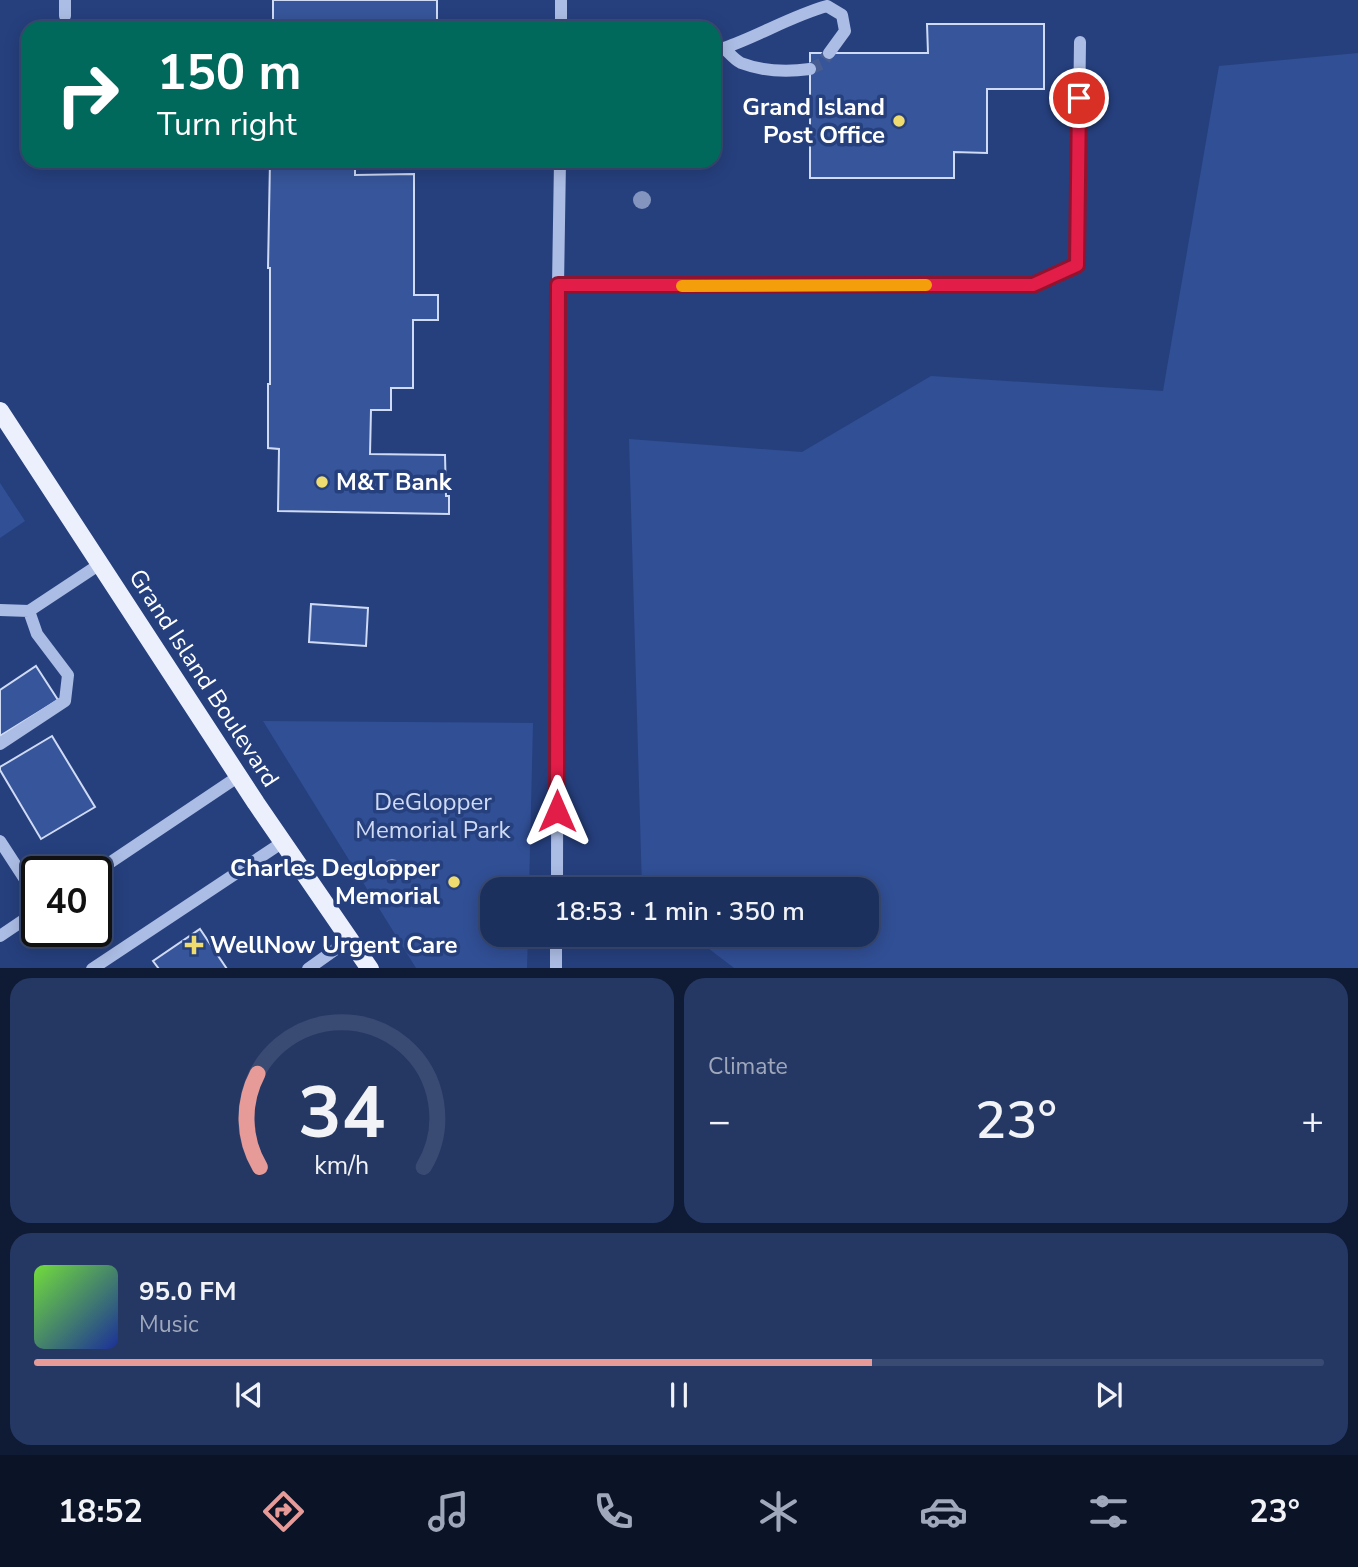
<!DOCTYPE html>
<html lang="en">
<head>
<meta charset="utf-8">
<style>
  :root { --surface:#1c305e; --page:#253864; --text:#f1f3f6; --muted:#a0a9bc; --line:#3a4b73; --accent:#e69b98 }
  body { margin:0; font-family:"Nunito Sans",sans-serif; background:var(--page); color:var(--text); height:100vh; display:flex; flex-direction:column; font-size:26px; white-space:nowrap }
  * { box-sizing:border-box; margin:0 }
  p { font-size:23px; color:var(--muted) }
  .icon { flex:none; width:38px; height:38px; fill:none; stroke:currentColor; stroke-width:2; stroke-linecap:round; stroke-linejoin:round }
  .map { position:relative; height:968px; overflow:hidden }
  .sheet { display:flex; flex-direction:column; gap:10px; padding:10px; background:#0f1a34; flex:1 }
  .sheet>* { flex:none }
  .guide { position:absolute; left:21px; top:21px; width:700px; height:147px; border-radius:21px; box-shadow:0 4px 18px #0003,0 0 0 2px var(--line); background:#00695c; color:#fff; overflow:hidden }
  .speed { position:absolute; left:21px; top:856px; display:flex; gap:14px; font-size:35px; font-weight:700; text-align:center }
  .speed>* { display:grid; place-content:center; width:91px; height:91px; border-radius:50%; background:var(--surface); box-shadow:0 4px 18px #0003,0 0 0 2px var(--line); line-height:1 }
  .speed .limit { border:4px solid #111; border-radius:10px; background:#fff; color:#111 }
  .pin { position:absolute; display:grid; place-items:center; width:60px; height:60px; color:#fff; margin:-30px; border:4px solid #fff; border-radius:50%; box-shadow:0 2px 7px #0007 }
  .me { position:absolute; width:77px; margin:-38px; rotate:0deg; stroke-linejoin:round; filter:drop-shadow(0 0 5px #0008) }
  .turn { display:flex; align-items:center; gap:24px; height:147px; padding:0 21px; font-size:32px }
  .turn .icon { width:91px; height:91px; stroke-width:2.5 }
  .turn b { display:block; font-size:49px; line-height:60px }
  .big { font-size:52px; font-weight:600; line-height:1.1 }
  .sheet .widget { flex:1; display:flex; flex-direction:column; justify-content:center; gap:10px; min-width:0; padding:0 24px; border-radius:21px; background:var(--page) }
  .sheet .dial { align-items:center; gap:0 }
  .dial svg { height:182px; overflow:visible; fill:none; stroke:var(--line); stroke-width:7; stroke-linecap:round; text-anchor:middle }
  .dial text { fill:var(--text); stroke:none }
  .song { display:flex; align-items:center; gap:21px }
  .cover { width:84px; height:84px; border-radius:10px; background:linear-gradient(135deg,hsl(100 70% 55%),hsl(230 70% 35%)) }
  .played { height:7px; border-radius:4px; background:linear-gradient(90deg,var(--accent) 65%,var(--line) 65%) }
  .keys { display:flex; justify-content:space-around; direction:ltr }
  .heat { display:flex; justify-content:space-between; align-items:center; font-size:38px; direction:ltr }
  .sheet .tiles { flex:1; display:grid; gap:10px; grid-template-columns:1fr 1fr }
  .widget:last-child { grid-column:span 2 }
  .trip { position:absolute; left:480px; top:877px; width:399px; height:70px; border-radius:21px; background:var(--surface); box-shadow:0 4px 18px #0003,0 0 0 2px var(--line); font-weight:600; line-height:70px; text-align:center }
  .tab-bar { display:flex; height:112px; justify-content:space-around; align-items:center; background:#0b1326; color:var(--muted) }
  .tab-bar .icon { width:49px; height:49px }
  .tab-bar .current { color:var(--accent) }
  .tab-bar b { font-size:32px; color:var(--text) }
  .map>svg:first-child { display:block }
</style>
</head>
<body>
<div class="map">
<svg width="1358" height="969" viewBox="0 0 1358 969">
  <rect width="100%" height="100%" fill="#26407e"/>
  <path fill="#314f95" d="M1358 53V968H734L691 935 866 934V889H642L629 439 802 452 931 376 1163 391 1219 66Z
    M0 483 25 521 0 538Z
    M263 721 533 723 529 889H492V934L528 935 527 968H416Z"/>
  <path fill="#37559a" stroke="#cfdaf4" stroke-width="2" d="M273 0H437V28H273Z
    M927 24H1044V89H987V153L954 152V178H810V53H928Z
    M270 161H355V175L414 174V295H438V320H413V388H391V410H371L370 454 445 455 446 496H449V514L278 511 279 449 268 448V384H270V268H268Z
    M311 604 368 608 366 646 309 642Z
    M36 666 58 700 0 736V690Z
    M52 736 95 807 41 839 0 770V767Z
    M200 929 227 969H159L153 961Z"/>
  <g fill="none" stroke-linecap="round" stroke-linejoin="round">
    <path stroke="#475d91" stroke-width="12" stroke-dasharray="12 6" stroke-linecap="butt" d="M810 69 821 64 829 53"/>
    <path stroke="#acbde5" stroke-width="12" d="M65 0V16
      M561 0V28
      M724 48C759 36 791 16 827 6L842 15 845 31 829 53
      M714 52 724 48C729 53 735 60 741 63 762 71 788 72 810 69
      M558 285H1033L1077 265 1080 42
      M0 610 29 611
      M0 744 65 701 68 675 37 634 29 611 100 564
      M0 841 37 898
      M96 872 239 776
      M557 889 558 285 560 161
      M0 936 37 911
      M92 969 283 842
      M308 969 350 939
      M556 969V934"/>
    <path stroke="#ecf0fd" stroke-width="18" d="M0 411 256 803 370 969"/>
  </g>
  <g fill="#8395bf">
    <circle cx="642" cy="200" r="9"/>
    <circle cx="392" cy="868" r="9"/>
  </g>
  <g fill="none" stroke-linecap="round" stroke-linejoin="round">
    <g stroke="#92132f" stroke-width="18">
      <path id="route" d="M557 811 558 285H1033L1077 265 1079 98"/>
    </g>
    <use href="#route" stroke="#e11d48" stroke-width="12"/>
    <path stroke="#f59e0b" stroke-width="12" d="M682 286 926 285"/>
  </g>
  <g fill="#eedc71" stroke="#26407e" stroke-width="2.5">
    <circle cx="899" cy="121" r="7"/>
    <circle cx="322" cy="482" r="7"/>
    <circle cx="454" cy="882" r="7"/>
    <path d="M190.5 934.5h7v7h7v7h-7v7h-7v-7h-7v-7h7z"/>
  </g>
  <g text-anchor="middle" dominant-baseline="central" stroke-width="7" stroke-linejoin="round" paint-order="stroke">
    <g font-size="24" font-weight="bold" fill="#fff" stroke="#26407e" text-anchor="end">
      <text x="885" y="107">Grand Island<tspan x="885" dy="28">Post Office</tspan></text>
      <text x="336" y="482" text-anchor="start">M&amp;T Bank</text>
      <text x="440" y="868">Charles Deglopper<tspan x="440" dy="28">Memorial</tspan></text>
      <text x="210" y="945" text-anchor="start">WellNow Urgent Care</text>
    </g>
    <g font-size="24" fill="#fff" stroke="#26407e">
      <text transform="translate(204 678) rotate(57)">Grand Island Boulevard</text>
    </g>
    <g font-size="24" fill="#cfdaf4" stroke="#26407e">
      <text x="433" y="802">DeGlopper<tspan x="433" dy="28">Memorial Park</tspan></text>
    </g>
  </g>
</svg>
<div class="speed"><div class="limit">40</div></div>
<div class="pin" style="left:1079px;top:98px;background:#d93025"><svg class="icon" aria-label="arrive" viewBox="0 0 24 24"><path d="M6 21V4h12l-3 4 3 4H6"/></svg></div>
<svg class="me" style="left:557px;top:811px" viewBox="-20 -20 40 40"><path d="M0-17L14 15 0 8-14 15z" fill="#e11d48" stroke="#fff" stroke-width="4"/></svg>
<div class="trip">18:53 · 1 min · 350 m</div>
<div class="guide">
<div class="turn"><svg class="icon" aria-label="right" viewBox="0 0 24 24"><path d="M7 20v-9h11M14 6l5 5-5 5"/></svg><div><b>150 m</b>Turn right</div></div>
</div>
</div>
<section class="sheet">
<div class="tiles">
<div class="widget dial"><svg viewBox="0 0 100 80">
<path d="M14 69A42 42 0 1 1 86 69"/>
<path d="M14 69A42 42 0 0 1 13 28" stroke="#e69b98"/>
<text x="50" y="56" font-size="32" font-weight="700">34</text>
<text x="50" y="72" font-size="11">km/h</text>
</svg></div>
<div class="widget"><p>Climate</p>
<div class="heat"><a>−</a><b class="big">23°</b><a>+</a></div>
</div>
<div class="widget">
<div class="song"><i class="cover"></i><div><b>95.0 FM</b><p>Music</p></div></div>
<div class="played"></div>
<div class="keys"><svg class="icon" aria-label="previous" viewBox="0 0 24 24"><path d="M18 5L8 12l10 7zM5 5v14"/></svg><svg class="icon" aria-label="pause" viewBox="0 0 24 24"><path d="M8 5v14M16 5v14"/></svg><svg class="icon" aria-label="next" viewBox="0 0 24 24"><path d="M6 5l10 7-10 7zM19 5v14"/></svg></div>
</div>
</div>
</section>
<nav class="tab-bar">
<b>18:52</b>
<svg class="icon current" aria-label="directions" viewBox="0 0 24 24"><path d="M12 3l9 9-9 9-9-9zM9 14v-3h6M13 9l2 2-2 2"/></svg>
<svg class="icon" aria-label="music" viewBox="0 0 24 24"><path d="M9 18V5l10-2v13"/><circle cx="6" cy="18" r="3"/><circle cx="16" cy="16" r="3"/></svg>
<svg class="icon" aria-label="phone" viewBox="0 0 24 24"><path d="M5 4h4l2 5-3 2q2 4 5 5l2-3 5 2v4C11 20 4 13 5 4z"/></svg>
<svg class="icon" aria-label="climate" viewBox="0 0 24 24"><path d="M12 3v18M4 7l16 10M4 17L20 7"/></svg>
<svg class="icon" aria-label="car" viewBox="0 0 24 24"><path d="M5 17H2v-5l4-1 3-4h7l3 4 3 1v5h-3M9 17h6M6 11h13"/><circle cx="7" cy="17" r="2"/><circle cx="17" cy="17" r="2"/></svg>
<svg class="icon" aria-label="filters" viewBox="0 0 24 24"><path d="M4 7h16M4 17h16"/><circle cx="9" cy="7" r="2"/><circle cx="15" cy="17" r="2"/></svg>
<b>23°</b>
</nav>
</body>
</html>
